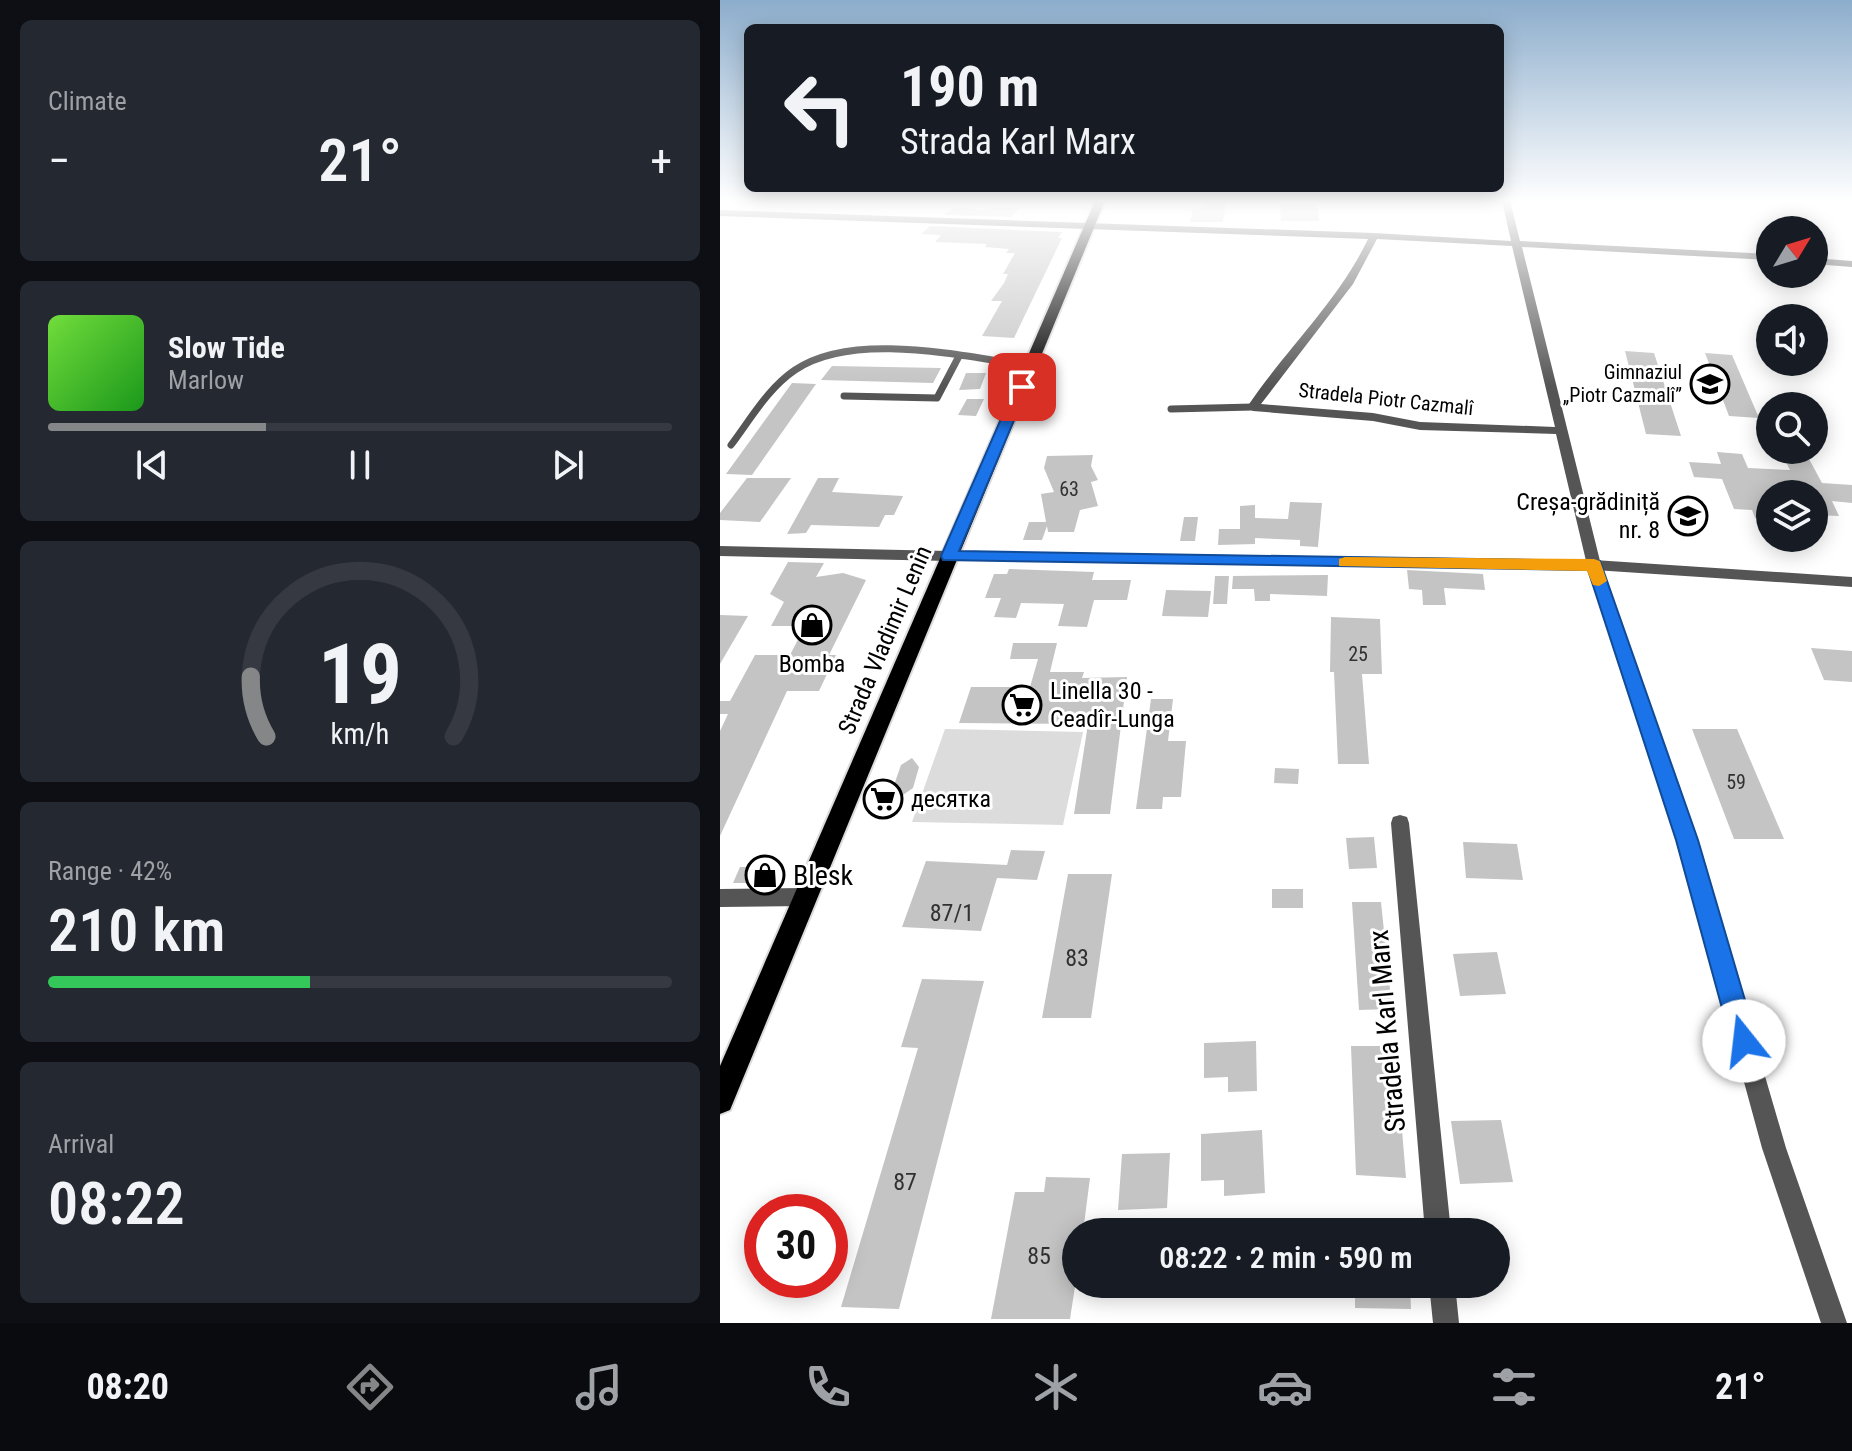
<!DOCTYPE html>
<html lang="en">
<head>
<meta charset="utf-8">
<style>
  :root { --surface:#171b24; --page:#242831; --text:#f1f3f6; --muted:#9ea1a6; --line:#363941; --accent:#858687 }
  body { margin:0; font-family:"Roboto Condensed",sans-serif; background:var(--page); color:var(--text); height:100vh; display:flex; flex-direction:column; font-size:30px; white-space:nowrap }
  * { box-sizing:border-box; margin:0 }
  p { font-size:26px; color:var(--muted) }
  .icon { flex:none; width:44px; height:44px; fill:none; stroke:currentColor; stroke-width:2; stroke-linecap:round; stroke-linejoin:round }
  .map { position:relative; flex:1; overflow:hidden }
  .details { display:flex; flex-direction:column; gap:20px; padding:20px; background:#0d0f14; width:720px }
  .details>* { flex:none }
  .top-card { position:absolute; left:24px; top:24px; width:760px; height:168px; border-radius:12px; box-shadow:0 4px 20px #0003; background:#171b24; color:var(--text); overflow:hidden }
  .needle { width:52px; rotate:52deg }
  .fabs { position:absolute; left:1036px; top:216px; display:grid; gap:16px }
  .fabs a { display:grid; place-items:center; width:72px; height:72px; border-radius:50%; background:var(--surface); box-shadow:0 4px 20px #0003; font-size:40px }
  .speed { position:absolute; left:24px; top:1194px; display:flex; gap:16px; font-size:40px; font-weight:700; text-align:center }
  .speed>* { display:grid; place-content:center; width:104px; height:104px; border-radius:50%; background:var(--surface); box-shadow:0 4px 20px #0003; line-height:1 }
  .speed .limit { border:12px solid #d22; background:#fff; color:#111 }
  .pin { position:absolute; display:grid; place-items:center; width:68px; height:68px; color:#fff; margin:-34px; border-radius:16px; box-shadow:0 4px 12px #0006 }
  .me { position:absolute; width:88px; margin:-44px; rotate:344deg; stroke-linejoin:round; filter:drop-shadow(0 0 6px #0008) }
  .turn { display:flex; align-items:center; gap:28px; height:168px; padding:0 24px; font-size:36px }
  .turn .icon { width:104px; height:104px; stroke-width:2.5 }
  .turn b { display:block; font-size:56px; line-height:68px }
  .big { font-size:60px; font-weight:600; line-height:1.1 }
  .details .tile { flex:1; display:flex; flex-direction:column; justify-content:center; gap:12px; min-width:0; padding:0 28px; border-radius:12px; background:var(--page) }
  .details .dial { align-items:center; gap:0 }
  .dial svg { height:208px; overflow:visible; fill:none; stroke:var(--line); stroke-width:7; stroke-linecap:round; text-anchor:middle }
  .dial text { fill:var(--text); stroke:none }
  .song { display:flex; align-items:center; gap:24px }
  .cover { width:96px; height:96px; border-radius:12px; background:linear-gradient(135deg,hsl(100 70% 55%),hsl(120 70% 35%)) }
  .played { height:8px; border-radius:4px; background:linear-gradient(90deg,var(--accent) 35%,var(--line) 35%) }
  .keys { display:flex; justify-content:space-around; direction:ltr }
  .heat { display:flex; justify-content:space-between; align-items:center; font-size:44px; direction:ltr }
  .charge { height:12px; border-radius:6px; background:linear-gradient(90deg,#34c759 42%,var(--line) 0) }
  .trip { position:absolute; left:342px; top:1218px; width:448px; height:80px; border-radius:40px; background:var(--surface); box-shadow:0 4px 20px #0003; font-weight:600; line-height:80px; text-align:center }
  .tab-bar { display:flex; height:128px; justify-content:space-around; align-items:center; background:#090b0e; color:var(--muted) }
  .tab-bar .icon { width:56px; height:56px }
  .tab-bar .on { color:var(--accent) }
  .tab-bar b { font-size:36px; color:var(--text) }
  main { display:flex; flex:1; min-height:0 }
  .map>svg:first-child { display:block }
</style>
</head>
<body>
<main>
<section class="details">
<div class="tile"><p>Climate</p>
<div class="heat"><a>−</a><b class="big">21°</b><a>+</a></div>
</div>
<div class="tile">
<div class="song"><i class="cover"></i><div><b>Slow Tide</b><p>Marlow</p></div></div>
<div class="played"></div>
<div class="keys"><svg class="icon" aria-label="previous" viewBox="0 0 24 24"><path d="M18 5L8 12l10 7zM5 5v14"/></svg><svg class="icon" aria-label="pause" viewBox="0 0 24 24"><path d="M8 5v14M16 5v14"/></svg><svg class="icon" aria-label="next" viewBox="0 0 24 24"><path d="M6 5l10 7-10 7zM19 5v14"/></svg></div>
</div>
<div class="tile dial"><svg viewBox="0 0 100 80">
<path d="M14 69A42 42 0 1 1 86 69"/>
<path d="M14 69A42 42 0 0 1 8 46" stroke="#858687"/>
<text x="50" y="56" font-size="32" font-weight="700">19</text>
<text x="50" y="72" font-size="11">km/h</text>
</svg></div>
<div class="tile"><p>Range · 42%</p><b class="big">210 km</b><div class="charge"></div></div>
<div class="tile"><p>Arrival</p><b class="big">08:22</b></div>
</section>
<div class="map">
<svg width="1132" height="1323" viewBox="0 0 1132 1323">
  <rect width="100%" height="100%" fill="#fff"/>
  <path fill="#dcdcdc" d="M225 729 363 732 343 825 192 822Z"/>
  <path fill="#c4c4c4" d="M486 201H506L503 222H470L473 207H484Z
    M560 205H597L599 221H561Z
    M234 207 264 210 267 207H299L292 217 224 215Z
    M210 226 342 232 338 238H342L294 338 262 336 282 301H271L284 283 288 274H283L295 253H286L289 249 265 247 267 244 215 242 221 235 201 234Z
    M905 351 934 353 961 436 926 434Z
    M985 353 1012 355 1039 418 1009 416Z
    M112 366 221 368 213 383 101 380Z
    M246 373H266L260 389 239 390Z
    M72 383 96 384 32 475 6 474Z
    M247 399H264L256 416 238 415Z
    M997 452 1022 454 1028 468 1070 470 1063 456 1088 457 1102 483 1132 485V503L1112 501 1119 516 1094 515V494L1050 491V519L1035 518 1032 510 1014 509 1002 479 974 477 969 462 1001 464Z
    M373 455 371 466 378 480 371 482 378 506 360 510 354 532H328L327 526 322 540H303L309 522H326L321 494 334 492 324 468 327 456Z
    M27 478H71L40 522 0 520V513Z
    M98 478H119L112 492 183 496 174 515H165L159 527 91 525 86 533 67 534Z
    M570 502 602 503 598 547 580 546V540L535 538V544L498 545 499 529H520V506L535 505V518L568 519Z
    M464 517H478L475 541H460Z
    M68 562 104 563 96 577 123 573 146 580 109 655H116L99 691H67L0 836V731L8 714H0V701H10L35 655H70L85 626H51L64 602 50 594Z
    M289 569 374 572 372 580H411L407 600H374L367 627 338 626 344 604 301 603 296 618 274 617 281 598H265L274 574H287Z
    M687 570 763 574 765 590 724 588 726 605H703L702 590 689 589Z
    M608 575 607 596 550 594V601H535L534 589H512L513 576Z
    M495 576H509L507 604H493Z
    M446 590 491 591 488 617 442 616Z
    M0 615 28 616 0 664Z
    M611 617 660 619 662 674H642L649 764H618L614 672H610Z
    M293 643H337L330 672H364L362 678 407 677 390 814H354L368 724 239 723 251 687H310L318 659H290Z
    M1091 648 1132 651V682L1104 680Z
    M431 699H453L448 741H466L461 797H443L442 809H416Z
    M972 729H1017L1064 839H1014Z
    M192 758 199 767 193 788 180 797 173 788 181 765Z
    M555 768 579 769 578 784 554 783Z
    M654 837 657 868 629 869 626 838Z
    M743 842 797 844 803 880 746 878Z
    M291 850 325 851 317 880 277 878 261 931 182 927 206 861 287 865Z
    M20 867H54L47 883H13Z
    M348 874H392L371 1018H322Z
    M552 889H583V908H552Z
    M632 902H661L672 1009 639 1010Z
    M777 952 786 994 740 996 733 954Z
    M202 979 264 981 179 1309 121 1307 198 1048 181 1047Z
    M536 1041 537 1091 508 1092V1077L484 1078V1043Z
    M631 1046H675L686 1178 636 1175Z
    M781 1120 793 1182 740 1184 731 1121Z
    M542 1130 545 1193 504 1196V1180L481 1181V1134Z
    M450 1153 447 1208 398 1210 402 1154Z
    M326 1177 370 1178 363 1232H356V1280L350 1319H271L295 1192H324Z
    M635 1284H690L691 1309 635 1308Z"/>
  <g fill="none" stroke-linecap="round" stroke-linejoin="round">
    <g stroke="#dbdbdb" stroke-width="4">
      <path id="primary" d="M375 201H385L10 1110 0 1114V1066Z"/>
    </g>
    <path stroke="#555" stroke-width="7" d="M124 396 217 398 238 358
      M451 409 533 407
      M11 445C30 420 48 388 75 370 134 330 245 357 311 366"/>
    <path fill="#555" fill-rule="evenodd" d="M782 201H790L800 241 1050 254V260L802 247 881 565 976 840 1066 1148 1127 1323H1101L1042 1148 958 840 867 565 836 434 700 430 653 421 533 411 527 407C566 349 618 302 648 239L0 216V210L654 233 791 241ZM657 239 792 246 835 427 700 422 653 413 541 404 633 284Z
      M1094 258 1132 261V267L1094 264Z
      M0 546 229 551 236 556 229 561 0 556Z
      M680 815 687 817 689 823 731 1232H705L671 823 673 817Z
      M84 888 91 890 94 897 91 904 84 906 0 907V889Z
      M709 1284H735L739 1323H713Z"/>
    <path fill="#555" fill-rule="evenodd" d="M229 551 874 560 1132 577V587L874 570 224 559 222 556Z"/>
    <use href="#primary" fill="#000" fill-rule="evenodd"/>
  </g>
  <linearGradient id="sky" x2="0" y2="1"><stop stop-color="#8cadcc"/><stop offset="0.52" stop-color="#fff"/><stop offset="1" stop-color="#fff" stop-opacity="0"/></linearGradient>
  <rect width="1132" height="386" fill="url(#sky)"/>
  <path fill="#1a73e8" stroke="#114b97" stroke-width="2" d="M302 383 308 387 239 551 880 561 978 840 1037 1041 1033 1050 1024 1054 1015 1050 1011 1041 956 840 868 570 223 560 221 556 295 387Z"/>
  <path fill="#f59e0b" d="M625 557 874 559 880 561 887 581 879 586 873 585 867 571 619 566V559Z"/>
  <defs>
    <g id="school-ring" transform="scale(2)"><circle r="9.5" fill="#fff" stroke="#000" stroke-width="1.5"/><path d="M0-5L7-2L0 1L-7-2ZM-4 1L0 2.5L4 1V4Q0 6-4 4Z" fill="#000"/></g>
    <g id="shop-ring" transform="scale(2)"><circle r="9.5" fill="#fff" stroke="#000" stroke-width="1.5"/><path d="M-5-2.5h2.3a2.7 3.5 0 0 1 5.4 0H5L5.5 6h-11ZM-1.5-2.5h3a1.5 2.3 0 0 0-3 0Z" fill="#000"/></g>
    <g id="supermarket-ring" transform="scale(2)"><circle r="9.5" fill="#fff" stroke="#000" stroke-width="1.5"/><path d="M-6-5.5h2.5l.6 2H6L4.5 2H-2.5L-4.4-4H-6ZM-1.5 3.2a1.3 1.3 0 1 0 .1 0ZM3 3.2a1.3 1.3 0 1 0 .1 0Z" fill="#000"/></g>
  </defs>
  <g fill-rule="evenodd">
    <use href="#school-ring" x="990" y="384"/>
    <use href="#school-ring" x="968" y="516"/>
    <use href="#shop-ring" x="92" y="625"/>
    <use href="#supermarket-ring" x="302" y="705"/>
    <use href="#supermarket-ring" x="163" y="799"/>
    <use href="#shop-ring" x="45" y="875"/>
  </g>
  <g text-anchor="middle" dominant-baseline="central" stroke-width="6" stroke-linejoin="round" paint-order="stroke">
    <g font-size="20" fill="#000" stroke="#fff" text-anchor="end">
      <text x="962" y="372">Gimnaziul<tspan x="962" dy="23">„Piotr Cazmalî”</tspan></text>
    </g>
    <g font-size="20" fill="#000" stroke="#fff">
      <text transform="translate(666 399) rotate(6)">Stradela Piotr Cazmalî</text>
    </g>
    <g font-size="20" fill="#313131">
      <text x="349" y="489">63</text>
      <text x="638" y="654">25</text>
      <text x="1016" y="782">59</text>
    </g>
    <g font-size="24" fill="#000" stroke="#fff" text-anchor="start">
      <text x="940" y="502" text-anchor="end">Creșa-grădiniță<tspan x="940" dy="28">nr. 8</tspan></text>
      <text x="92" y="664" text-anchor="middle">Bomba</text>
      <text x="330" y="691">Linella 30 -<tspan x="330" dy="28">Ceadîr-Lunga</tspan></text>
      <text x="191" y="799">десятка</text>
    </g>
    <g font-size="24" fill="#000" stroke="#fff">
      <text transform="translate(165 640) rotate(-67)">Strada Vladimir Lenin</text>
    </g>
    <g font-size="24" fill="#313131">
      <text x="232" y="913">87/1</text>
      <text x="357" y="958">83</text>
      <text x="185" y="1182">87</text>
      <text x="319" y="1256">85</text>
    </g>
    <g font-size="28" fill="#000" stroke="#fff" text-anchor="start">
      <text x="73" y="875">Blesk</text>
    </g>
    <g font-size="28" fill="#000" stroke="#fff">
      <text transform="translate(667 1031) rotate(-95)">Stradela Karl Marx</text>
    </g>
  </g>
</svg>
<div class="fabs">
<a><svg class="needle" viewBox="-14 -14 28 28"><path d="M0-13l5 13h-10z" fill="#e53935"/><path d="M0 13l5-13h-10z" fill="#9ea1a6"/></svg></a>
<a><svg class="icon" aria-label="sound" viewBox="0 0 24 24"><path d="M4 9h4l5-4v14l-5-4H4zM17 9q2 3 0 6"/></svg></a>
<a><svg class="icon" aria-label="search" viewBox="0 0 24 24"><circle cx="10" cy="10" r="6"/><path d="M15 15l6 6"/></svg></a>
<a><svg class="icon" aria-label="layers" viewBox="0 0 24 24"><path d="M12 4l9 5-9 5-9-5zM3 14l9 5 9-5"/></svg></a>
</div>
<div class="speed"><div class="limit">30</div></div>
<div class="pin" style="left:302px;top:387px;background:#d93025"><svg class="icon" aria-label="arrive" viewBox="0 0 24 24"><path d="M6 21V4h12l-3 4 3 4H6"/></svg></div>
<svg class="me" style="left:1024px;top:1041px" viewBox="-20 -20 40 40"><circle r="19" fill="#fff"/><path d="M0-13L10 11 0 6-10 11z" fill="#1a73e8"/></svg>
<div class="trip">08:22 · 2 min · 590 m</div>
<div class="top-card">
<div class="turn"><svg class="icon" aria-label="left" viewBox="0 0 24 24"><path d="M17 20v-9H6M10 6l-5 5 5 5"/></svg><div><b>190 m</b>Strada Karl Marx</div></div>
</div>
</div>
</main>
<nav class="tab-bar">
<b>08:20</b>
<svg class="icon on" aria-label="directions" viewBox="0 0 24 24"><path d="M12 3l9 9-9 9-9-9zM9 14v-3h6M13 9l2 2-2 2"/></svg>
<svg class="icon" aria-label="music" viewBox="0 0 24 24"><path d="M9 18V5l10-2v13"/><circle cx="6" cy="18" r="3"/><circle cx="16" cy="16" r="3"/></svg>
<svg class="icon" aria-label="phone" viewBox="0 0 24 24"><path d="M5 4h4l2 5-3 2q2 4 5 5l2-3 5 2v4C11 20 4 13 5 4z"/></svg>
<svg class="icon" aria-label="climate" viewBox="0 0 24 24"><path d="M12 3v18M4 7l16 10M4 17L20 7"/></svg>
<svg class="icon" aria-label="car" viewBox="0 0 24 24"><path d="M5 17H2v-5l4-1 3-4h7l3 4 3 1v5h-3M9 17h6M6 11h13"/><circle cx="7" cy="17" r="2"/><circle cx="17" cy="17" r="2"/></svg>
<svg class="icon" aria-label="filters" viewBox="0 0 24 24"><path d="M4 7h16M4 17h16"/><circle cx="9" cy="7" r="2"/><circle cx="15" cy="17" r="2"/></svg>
<b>21°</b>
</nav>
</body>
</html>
